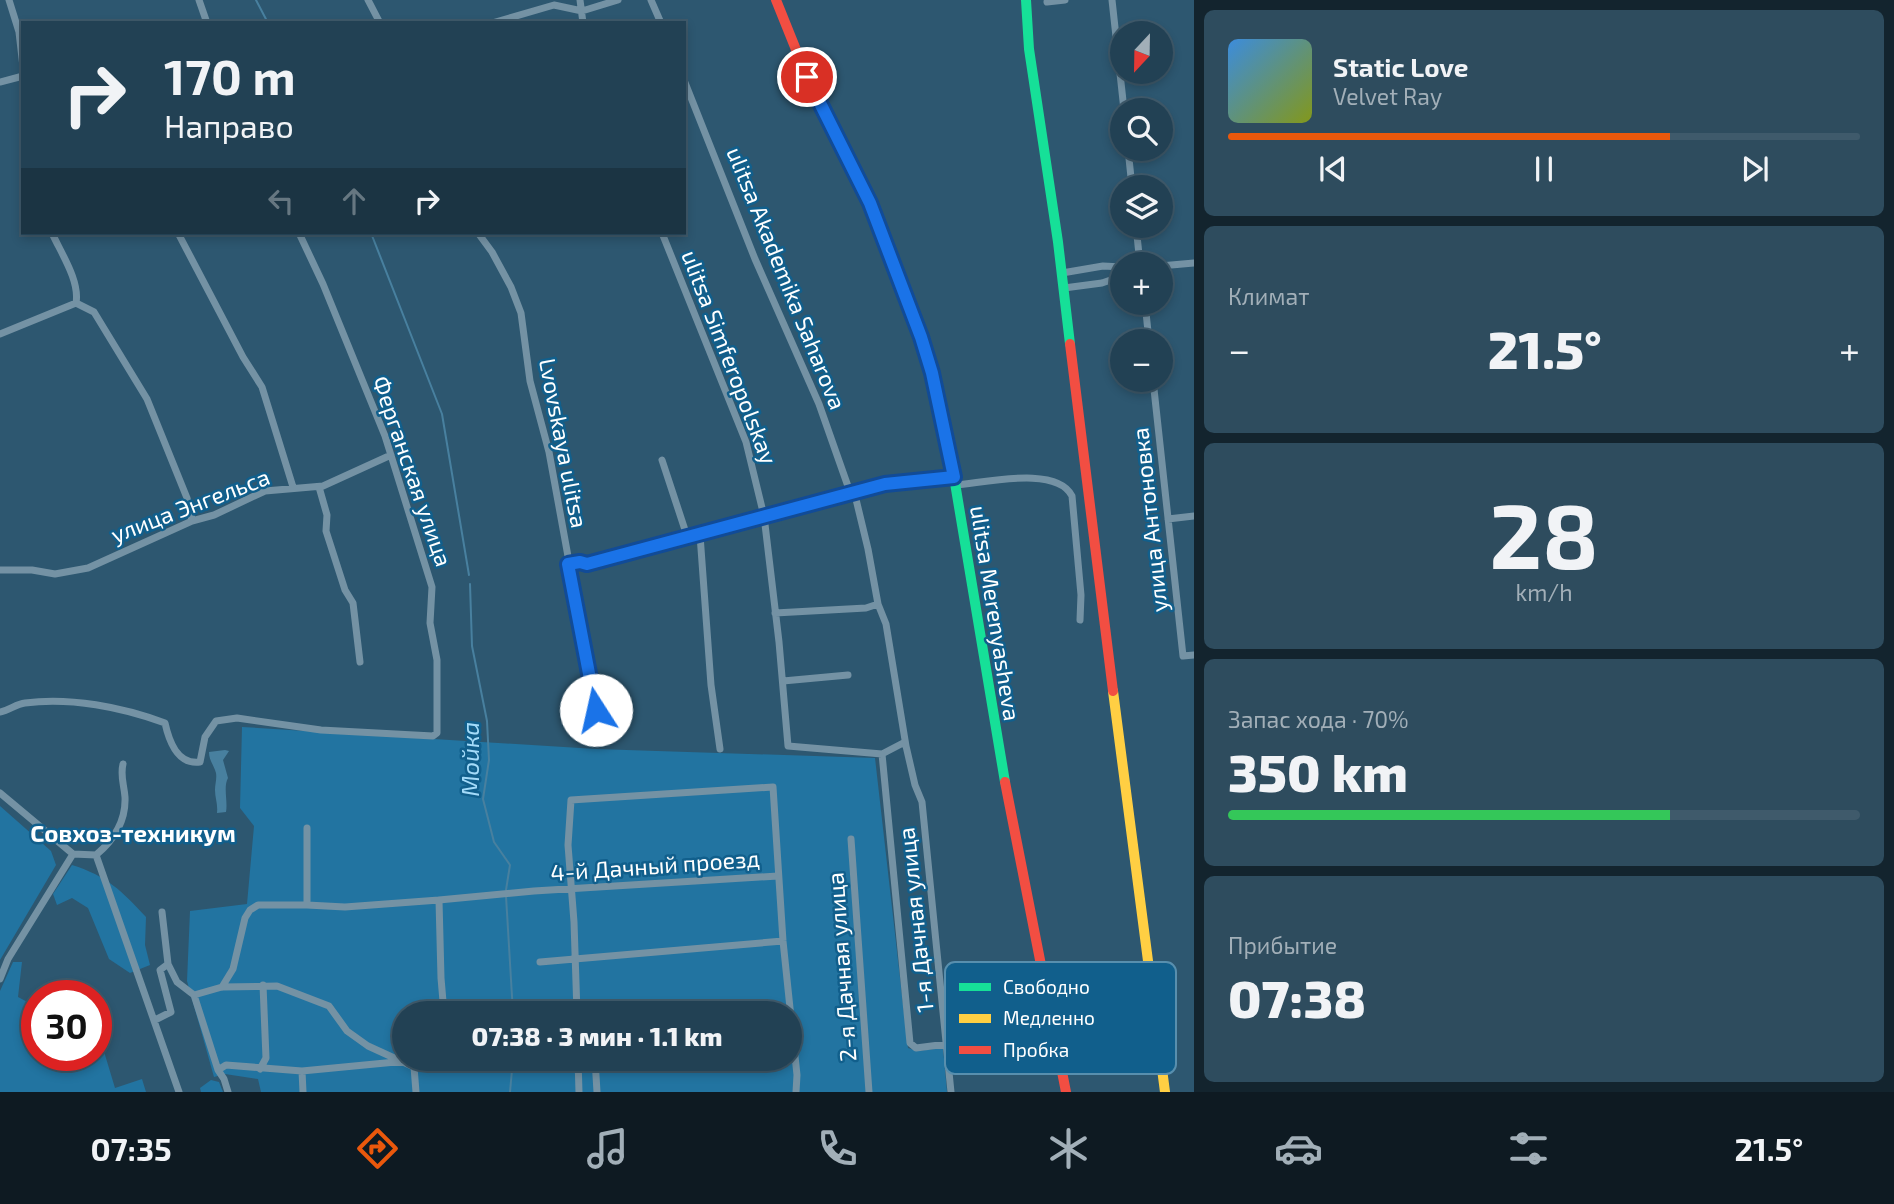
<!DOCTYPE html>
<html lang="ru">
<head>
<meta charset="utf-8">
<style>
  :root { --surface:#224154; --page:#2e4c5e; --text:#f1f3f6; --muted:#a2afb8; --line:#3f5a6b; --accent:#ea580c }
  body { margin:0; font-family:"Exo 2",sans-serif; background:var(--page); color:var(--text); height:100vh; display:flex; flex-direction:column; font-size:26px; white-space:nowrap }
  * { box-sizing:border-box; margin:0 }
  p { font-size:23px; color:var(--muted) }
  .icon { flex:none; width:38px; height:38px; fill:none; stroke:currentColor; stroke-width:2; stroke-linecap:round; stroke-linejoin:round }
  .map { position:relative; flex:1; overflow:hidden }
  .sheet { display:flex; flex-direction:column; gap:10px; padding:10px; background:#13242e; width:700px }
  .sheet>* { flex:none }
  .guide { position:absolute; left:21px; top:21px; width:665px; height:214px; border-radius:0px; box-shadow:0 4px 10px #0003,0 0 0 2px var(--line); background:#224154; color:var(--text); overflow:hidden }
  .needle { width:46px; rotate:202deg }
  .controls { position:absolute; left:1110px; top:21px; display:grid; gap:14px }
  .controls a { display:grid; place-items:center; width:63px; height:63px; border-radius:50%; background:var(--surface); box-shadow:0 4px 10px #0003,0 0 0 2px var(--line); font-size:35px }
  .speed { position:absolute; left:21px; top:980px; display:flex; gap:14px; font-size:35px; font-weight:700; text-align:center }
  .speed>* { display:grid; place-content:center; width:91px; height:91px; border-radius:50%; background:var(--surface); box-shadow:0 4px 10px #0003,0 0 0 2px var(--line); line-height:1 }
  .speed .limit { border:10px solid #d22; background:#fff; color:#111 }
  .pin { position:absolute; display:grid; place-items:center; width:60px; height:60px; color:#fff; margin:-30px; border:4px solid #fff; border-radius:50%; box-shadow:0 2px 7px #0007 }
  .me { position:absolute; width:77px; margin:-38px; rotate:350deg; stroke-linejoin:round; filter:drop-shadow(0 0 5px #0008) }
  .turn { display:flex; align-items:center; gap:24px; height:147px; padding:0 28px; font-size:32px }
  .turn .icon { width:91px; height:91px; stroke-width:2.5 }
  .turn b { display:block; font-size:49px; line-height:60px }
  .lanes { display:flex; align-items:center; height:66px; padding:0 28px; background:#0003; justify-content:center; gap:35px; direction:ltr }
  .lanes .off { opacity:.35 }
  .big { font-size:52px; font-weight:800; line-height:1.1 }
  .sheet .card { flex:1; display:flex; flex-direction:column; justify-content:center; gap:10px; min-width:0; padding:0 24px; border-radius:10px; background:var(--page) }
  .sheet .dial { align-items:center; gap:0 }
  .dial b { font-size:91px; line-height:1 }
  .song { display:flex; align-items:center; gap:21px }
  .cover { width:84px; height:84px; border-radius:10px; background:linear-gradient(135deg,hsl(210 70% 55%),hsl(70 70% 35%)) }
  .played { height:7px; border-radius:4px; background:linear-gradient(90deg,var(--accent) 70%,var(--line) 70%) }
  .keys { display:flex; justify-content:space-around; direction:ltr }
  .heat { display:flex; justify-content:space-between; align-items:center; font-size:38px; direction:ltr }
  .charge { height:10px; border-radius:5px; background:linear-gradient(90deg,#34c759 70%,var(--line) 0) }
  .trip { position:absolute; left:392px; top:1001px; width:410px; height:70px; border-radius:35px; background:var(--surface); box-shadow:0 4px 10px #0003,0 0 0 2px var(--line); font-weight:800; line-height:70px; text-align:center }
  .dock { display:flex; height:112px; justify-content:space-around; align-items:center; background:#0e1a22; color:var(--muted) }
  .dock .icon { width:49px; height:49px }
  .dock .on { color:var(--accent) }
  .dock b { font-size:32px; color:var(--text) }
  main { display:flex; flex:1; min-height:0 }
  .map>svg:first-child { display:block }
</style>
</head>
<body>
<main>
<div class="map">
<svg width="1194" height="1092" viewBox="0 0 1194 1092">
  <rect width="100%" height="100%" fill="#2d5770"/>
  <path fill="#2274a1" fill-rule="evenodd" d="M242 727 596 749 875 758 908 1048 917 1051 943 1048 947 1092H261L258 1079 225 1074 214 1077 187 981 190 911 247 904 254 826 240 808ZM404 1013H789V1059H404Z
    M0 806 51 851 56 865 0 960Z
    M72 865C107 876 122 891 146 917L145 945 150 965 130 973 109 959 88 908 72 898 57 905 53 894Z
    M13 962H22L18 997 37 1007V1055H96V1025L115 1088 142 1079 146 1092H0V991Z
    M69 983 80 985 87 996H63Z
    M211 1080 219 1082 223 1092H201L200 1088Z"/>
  <path fill="#48809f" d="M225 750 229 751 223 760 228 778C223 787 228 801 226 812L217 813C218 804 215 798 215 790 215 784 217 779 216 773 214 765 209 761 209 752Z"/>
  <g fill="none" stroke-linecap="round" stroke-linejoin="round">
    <path stroke="#48809f" stroke-width="2" d="M256 0 268 23
      M371 233 442 414 469 575
      M470 584 472 646 487 721 489 760 483 799 494 842 510 865 506 890
      M506 896 513 1013
      M510 1092 512 1070 519 1059"/>
    <path stroke="#7492a4" stroke-width="7" d="M9 0 19 32 23 67
      M199 0 207 23
      M368 0 380 23
      M580 0 583 23
      M651 0 661 23
      M1112 0 1124 110
      M1047 2 1065 0
      M492 23 554 5 582 11 618 0
      M684 80 755 259 819 404 850 492
      M0 82 23 76
      M1128 149 1132 187
      M1136 226 1140 264
      M52 233C61 253 80 281 76 303
      M178 233 243 357 262 387 293 487
      M478 233 492 252 511 287 521 313 530 381 549 452 596 710
      M662 233 746 442 764 516 779 642 788 746 882 754 905 742
      M1160 266 1194 263
      M1062 273 1103 266 1122 267
      M1064 288 1102 283 1122 276
      M1145 303 1149 341
      M0 334 76 303 94 312 147 399 187 498 192 521
      M1153 380 1183 656 1194 655
      M662 460 687 536
      M955 485C984 483 1057 465 1072 496L1081 595 1080 620
      M319 487 327 515 326 531 345 590 353 603 360 662
      M854 491 868 549 878 604 886 624 906 746 915 785 922 802 951 1092
      M1168 519 1194 516
      M700 535 711 685 720 749
      M568 564 580 562 587 564 669 540 700 535 827 501 854 491 885 484 954 477
      M0 570H32L55 574 88 568 192 521 214 515 265 491 323 486 391 455
      M775 613 866 608 878 604
      M783 681 848 675
      M0 712C10 710 16 704 25 703 70 697 122 707 165 723 169 741 177 765 200 762L205 737 216 721 237 718 321 730 433 736 437 733V660L430 623 432 587 385 436 323 284 299 233
      M882 754 910 1043 916 1048 978 1040 994 1058
      M0 793 73 854
      M851 839 869 1092
      M96 855 179 1092
      M439 900 534 891 778 876
      M307 905 345 907 439 900 441 978 444 1013
      M540 962 783 941
      M168 964 177 982 194 995 218 1070 224 1079 228 1092
      M0 979 8 959 73 854 96 855C114 840 126 820 125 797 124 784 120 776 123 764
      M222 987 233 969 245 918 250 910 258 905H307V828
      M194 995 222 987 277 986 329 1006 347 1031 368 1046 414 1067 416 1092
      M577 1013 574 922 568 845 571 800 773 787 783 941 797 1075 796 1092
      M155 1020 171 1012 160 970 168 964 162 912
      M578 1059 579 1092
      M595 1059 597 1092
      M260 1069 266 1058 263 985
      M218 1070 226 1065 302 1071 427 1059
      M302 1071 303 1092"/>
    <path stroke="#16e098" stroke-width="10" d="M1026 0 1029 49 1058 242 1070 344
      M879 228 929 359 954 477 1005 782"/>
    <path stroke="#ffcf43" stroke-width="10" d="M1113 691 1165 1092"/>
    <path stroke="#f24e42" stroke-width="10" d="M776 0 807 77 870 203 879 228
      M1070 344 1113 691
      M1005 782 1066 1092"/>
  </g>
  <g fill="none" stroke-linecap="round" stroke-linejoin="round">
    <g stroke="#114b97" stroke-width="18">
      <path id="route" d="M596 710 568 564 580 562 587 564 885 484 954 477 932 373 921 337 870 203 807 77"/>
    </g>
    <use href="#route" stroke="#1a73e8" stroke-width="12"/>
  </g>
  <g text-anchor="middle" dominant-baseline="central" stroke-width="5" stroke-linejoin="round" paint-order="stroke">
    <g font-size="23" fill="#fff" stroke="#115f8c">
      <text transform="translate(787 278) rotate(68)">ulitsa Akademika Saharova</text>
      <text transform="translate(730 357) rotate(69)">ulitsa Simferopolskay</text>
      <text transform="translate(564 443) rotate(79)">Lvovskaya ulitsa</text>
      <text transform="translate(413 471) rotate(71)">Ферганская улица</text>
      <text transform="translate(190 505) rotate(-21)">улица Энгельса</text>
      <text transform="translate(1149 520) rotate(-96)">улица Антоновка</text>
      <text transform="translate(996 613) rotate(81)">ulitsa Merenyasheva</text>
      <text transform="translate(655 865) rotate(-4)">4-й Дачный проезд</text>
      <text transform="translate(915 920) rotate(-96)">1-я Дачная улица</text>
      <text transform="translate(841 967) rotate(-94)">2-я Дачная улица</text>
    </g>
    <g font-size="24" font-style="italic" fill="#a4dbf9" stroke="#115f8c">
      <text transform="translate(469 759) rotate(-90)">Мойка</text>
    </g>
    <g font-size="24" font-weight="bold" fill="#fff" stroke="#115f8c">
      <text x="133" y="832">Совхоз-техникум</text>
    </g>
  </g>
  <rect x="945" y="962" width="231" height="112" rx="10" fill="#115f8c" stroke="#588fae" stroke-width="2"/>
  <rect x="959" y="983" width="32" height="8" fill="#16e098"/>
  <rect x="959" y="1014" width="32" height="9" fill="#ffcf43"/>
  <rect x="959" y="1046" width="32" height="8" fill="#f24e42"/>
  <g font-size="19" fill="#fff">
    <text x="1003" y="994">Свободно</text>
    <text x="1003" y="1025">Медленно</text>
    <text x="1003" y="1057">Пробка</text>
  </g>
</svg>
<div class="controls">
<a><svg class="needle" viewBox="-14 -14 28 28"><path d="M0-13l5 13h-10z" fill="#e53935"/><path d="M0 13l5-13h-10z" fill="#a2afb8"/></svg></a>
<a><svg class="icon" aria-label="search" viewBox="0 0 24 24"><circle cx="10" cy="10" r="6"/><path d="M15 15l6 6"/></svg></a>
<a><svg class="icon" aria-label="layers" viewBox="0 0 24 24"><path d="M12 4l9 5-9 5-9-5zM3 14l9 5 9-5"/></svg></a>
<a>+</a>
<a>−</a>
</div>
<div class="speed"><div class="limit">30</div></div>
<div class="pin" style="left:807px;top:77px;background:#d93025"><svg class="icon" aria-label="arrive" viewBox="0 0 24 24"><path d="M6 21V4h12l-3 4 3 4H6"/></svg></div>
<svg class="me" style="left:596px;top:710px" viewBox="-20 -20 40 40"><circle r="19" fill="#fff"/><path d="M0-13L10 11 0 6-10 11z" fill="#1a73e8"/></svg>
<div class="trip">07:38 · 3 мин · 1.1 km</div>
<div class="guide">
<div class="turn"><svg class="icon" aria-label="right" viewBox="0 0 24 24"><path d="M7 20v-9h11M14 6l5 5-5 5"/></svg><div><b>170 m</b>Направо</div></div>
<div class="lanes"><svg class="icon off" aria-label="left" viewBox="0 0 24 24"><path d="M17 20v-9H6M10 6l-5 5 5 5"/></svg><svg class="icon off" aria-label="ahead" viewBox="0 0 24 24"><path d="M12 20V5M6 11l6-6 6 6"/></svg><svg class="icon" aria-label="right" viewBox="0 0 24 24"><path d="M7 20v-9h11M14 6l5 5-5 5"/></svg></div>
</div>
</div>
<section class="sheet">
<div class="card">
<div class="song"><i class="cover"></i><div><b>Static Love</b><p>Velvet Ray</p></div></div>
<div class="played"></div>
<div class="keys"><svg class="icon" aria-label="previous" viewBox="0 0 24 24"><path d="M18 5L8 12l10 7zM5 5v14"/></svg><svg class="icon" aria-label="pause" viewBox="0 0 24 24"><path d="M8 5v14M16 5v14"/></svg><svg class="icon" aria-label="next" viewBox="0 0 24 24"><path d="M6 5l10 7-10 7zM19 5v14"/></svg></div>
</div>
<div class="card"><p>Климат</p>
<div class="heat"><a>−</a><b class="big">21.5°</b><a>+</a></div>
</div>
<div class="card dial"><b>28</b><p>km/h</p></div>
<div class="card"><p>Запас хода · 70%</p><b class="big">350 km</b><div class="charge"></div></div>
<div class="card"><p>Прибытие</p><b class="big">07:38</b></div>
</section>
</main>
<nav class="dock">
<b>07:35</b>
<svg class="icon on" aria-label="directions" viewBox="0 0 24 24"><path d="M12 3l9 9-9 9-9-9zM9 14v-3h6M13 9l2 2-2 2"/></svg>
<svg class="icon" aria-label="music" viewBox="0 0 24 24"><path d="M9 18V5l10-2v13"/><circle cx="6" cy="18" r="3"/><circle cx="16" cy="16" r="3"/></svg>
<svg class="icon" aria-label="phone" viewBox="0 0 24 24"><path d="M5 4h4l2 5-3 2q2 4 5 5l2-3 5 2v4C11 20 4 13 5 4z"/></svg>
<svg class="icon" aria-label="climate" viewBox="0 0 24 24"><path d="M12 3v18M4 7l16 10M4 17L20 7"/></svg>
<svg class="icon" aria-label="car" viewBox="0 0 24 24"><path d="M5 17H2v-5l4-1 3-4h7l3 4 3 1v5h-3M9 17h6M6 11h13"/><circle cx="7" cy="17" r="2"/><circle cx="17" cy="17" r="2"/></svg>
<svg class="icon" aria-label="filters" viewBox="0 0 24 24"><path d="M4 7h16M4 17h16"/><circle cx="9" cy="7" r="2"/><circle cx="15" cy="17" r="2"/></svg>
<b>21.5°</b>
</nav>
</body>
</html>
